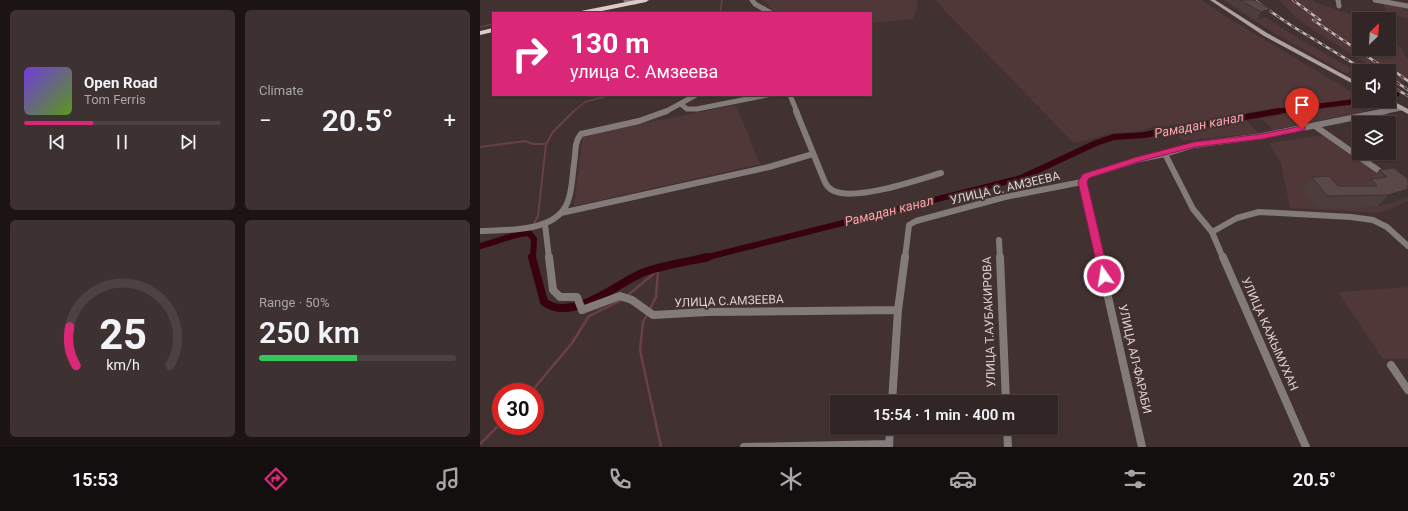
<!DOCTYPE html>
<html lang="en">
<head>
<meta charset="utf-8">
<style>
  :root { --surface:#322525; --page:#3d3132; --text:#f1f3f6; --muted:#a8a5a7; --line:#4d4242; --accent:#db2777 }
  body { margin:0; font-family:Roboto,sans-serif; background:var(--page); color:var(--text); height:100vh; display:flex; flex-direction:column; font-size:15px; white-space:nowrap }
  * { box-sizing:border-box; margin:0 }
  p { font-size:13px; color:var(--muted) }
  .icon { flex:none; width:22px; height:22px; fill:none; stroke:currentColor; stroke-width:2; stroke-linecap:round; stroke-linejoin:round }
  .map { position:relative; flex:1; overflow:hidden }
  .drawer { display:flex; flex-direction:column; gap:10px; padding:10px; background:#1c1414; width:480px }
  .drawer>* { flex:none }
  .banner { position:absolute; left:12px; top:12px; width:380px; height:84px; border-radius:0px; box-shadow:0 1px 3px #0004,0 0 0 1px var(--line); background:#db2777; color:#fff; overflow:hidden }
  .needle { width:26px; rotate:25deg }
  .controls { position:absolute; left:872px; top:12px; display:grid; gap:8px }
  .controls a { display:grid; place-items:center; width:44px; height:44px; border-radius:0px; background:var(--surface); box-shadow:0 1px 3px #0004,0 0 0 1px var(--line); font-size:20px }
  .speed { position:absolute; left:12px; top:383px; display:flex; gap:8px; font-size:20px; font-weight:700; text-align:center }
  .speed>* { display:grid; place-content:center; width:52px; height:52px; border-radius:50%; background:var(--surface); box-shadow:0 1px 3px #0004,0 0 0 1px var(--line); line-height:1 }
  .speed .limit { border:6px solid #d22; background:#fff; color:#111 }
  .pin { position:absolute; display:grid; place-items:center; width:34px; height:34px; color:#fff; margin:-41px -17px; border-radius:50% 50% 50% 0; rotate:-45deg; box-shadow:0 0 4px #0007 }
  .pin .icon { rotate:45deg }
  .me { position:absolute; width:44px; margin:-22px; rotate:347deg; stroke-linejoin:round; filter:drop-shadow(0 0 3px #0008) }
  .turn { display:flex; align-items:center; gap:14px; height:84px; padding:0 12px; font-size:18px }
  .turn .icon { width:52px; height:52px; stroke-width:2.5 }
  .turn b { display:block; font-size:28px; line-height:34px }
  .big { font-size:30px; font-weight:600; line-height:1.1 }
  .drawer .card { flex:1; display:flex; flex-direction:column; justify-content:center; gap:6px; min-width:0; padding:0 14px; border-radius:6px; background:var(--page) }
  .drawer .dial { align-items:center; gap:0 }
  .dial svg { height:104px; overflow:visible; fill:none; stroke:var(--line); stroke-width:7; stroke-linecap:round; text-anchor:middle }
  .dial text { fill:var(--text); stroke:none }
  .song { display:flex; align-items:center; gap:12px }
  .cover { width:48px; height:48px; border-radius:6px; background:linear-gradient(135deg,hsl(260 70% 55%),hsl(90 70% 35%)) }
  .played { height:4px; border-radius:2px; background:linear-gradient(90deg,var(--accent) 35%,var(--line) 35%) }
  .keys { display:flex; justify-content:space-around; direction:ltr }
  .heat { display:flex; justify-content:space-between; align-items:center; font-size:22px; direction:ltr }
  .charge { height:6px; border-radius:3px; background:linear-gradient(90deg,#34c759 50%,var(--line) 0) }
  .drawer .tiles { flex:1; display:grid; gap:10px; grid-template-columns:repeat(2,1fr) }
  .trip { position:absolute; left:350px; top:395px; width:228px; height:40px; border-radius:0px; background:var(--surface); box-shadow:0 1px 3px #0004,0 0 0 1px var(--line); font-weight:600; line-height:40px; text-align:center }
  .dock { display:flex; height:64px; justify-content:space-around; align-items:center; background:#140f0f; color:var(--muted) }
  .dock .icon { width:28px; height:28px }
  .dock .selected { color:var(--accent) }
  .dock b { font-size:18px; color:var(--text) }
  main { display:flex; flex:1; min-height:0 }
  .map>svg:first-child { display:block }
</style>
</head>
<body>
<main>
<section class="drawer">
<div class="tiles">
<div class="card">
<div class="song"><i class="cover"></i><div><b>Open Road</b><p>Tom Ferris</p></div></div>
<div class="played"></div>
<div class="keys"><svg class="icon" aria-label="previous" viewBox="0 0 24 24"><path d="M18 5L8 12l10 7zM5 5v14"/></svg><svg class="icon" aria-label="pause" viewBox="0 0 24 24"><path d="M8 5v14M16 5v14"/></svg><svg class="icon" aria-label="next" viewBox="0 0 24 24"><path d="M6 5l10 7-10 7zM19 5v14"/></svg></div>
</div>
<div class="card"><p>Climate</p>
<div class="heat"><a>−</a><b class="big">20.5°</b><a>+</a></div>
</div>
<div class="card dial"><svg viewBox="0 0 100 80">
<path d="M14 69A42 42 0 1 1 86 69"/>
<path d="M14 69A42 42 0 0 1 9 39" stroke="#db2777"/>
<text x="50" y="56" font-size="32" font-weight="700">25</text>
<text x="50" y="72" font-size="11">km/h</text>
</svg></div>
<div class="card"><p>Range · 50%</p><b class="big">250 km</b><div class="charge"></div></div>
</div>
</section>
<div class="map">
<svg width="928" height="447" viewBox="0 0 928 447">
  <rect width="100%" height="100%" fill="#423131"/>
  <path fill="#503738" d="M279 0H436L438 5 433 19 391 23V13H295L286 2Z
    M456 0H722L745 16 879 96V99L770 112 732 121 673 127 656 132 634 133 594 143 462 8Z
    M743 0H760L803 29 874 70 865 73 794 33Z
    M799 0H833L836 3 871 14 879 23V49H909V38L920 46 926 58 928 59V81L919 83 909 77V71H899L833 30 817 19Z
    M903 2 928 6V18L907 14Z
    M899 102 906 107 793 130 781 119 827 110Z
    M256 105 280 164 94 206 103 135Z
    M766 120 778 133 702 141 698 135Z
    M845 135 928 195V201L900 213 810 208 801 163 789 143Z
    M928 287V359H903L858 292Z"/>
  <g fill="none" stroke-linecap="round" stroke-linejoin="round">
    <path stroke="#694047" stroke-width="1.5" d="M240 13 242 0
      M0 27 13 24
      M93 112 105 102 131 95"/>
    <path stroke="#694047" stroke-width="2" d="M0 147 45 141 53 144H66
      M53 225 58 216 66 144 73 132 94 111"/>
    <path stroke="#694047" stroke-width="2.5" d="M147 296 178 270
      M170 309 176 297 178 270
      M167 315 163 322 160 350 181 447
      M51 392 92 343 109 316 142 300
      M0 444 21 423"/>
    <path stroke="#37020c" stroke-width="5" d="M909 96 917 94
      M791 112 879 101"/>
    <path stroke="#37020c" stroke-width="6" d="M0 246C17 242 32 234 49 233L54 239 53 258
      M224 258 541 178 616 143 634 137 664 135 799 111"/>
    <path stroke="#37020c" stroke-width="8" d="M52 257 64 302C92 323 136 284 162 273 182 265 207 262 228 257"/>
    <path stroke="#837a7a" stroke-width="5" d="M146 0 155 2
      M272 0 275 4 291 13
      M858 0 859 6
      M895 0 928 6
      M310 95 317 112
      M202 105 207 109H217L287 95
      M185 112 216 95
      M901 112 921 108"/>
    <path stroke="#837a7a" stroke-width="6" d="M316 111 344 180C346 185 349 189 354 191 377 201 437 180 461 173
      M835 126 905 175
      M685 154 713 209 732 232 743 258
      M602 182 619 258
      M81 213 289 167 333 154
      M65 224 69 258
      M0 231C24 230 69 232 84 209 92 197 92 178 94 164 96 153 94 142 101 134L159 121 187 111
      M732 232 757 218 779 212 871 217 893 220 907 227 928 246
      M519 240 520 258
      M425 258 429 225 436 221 525 197 602 182 606 176 660 159 685 154 714 145 782 136 906 111"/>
    <path stroke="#837a7a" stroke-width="8" d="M69 257 73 290 80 297H97L102 310 140 296 152 300 173 315 227 312 418 310 425 257
      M520 257 526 402
      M619 257 662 447
      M743 257 826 447
      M911 365 928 390
      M412 402 418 310
      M527 428 528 447
      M264 447 409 444
      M409 447 410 428"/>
    <path fill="#aea0a0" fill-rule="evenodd" d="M730 0H735L787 33 879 83V87L784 36Z
      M909 99 928 109V114L907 102 906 101H909Z"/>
    <path fill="#decaca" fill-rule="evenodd" d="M156 0H169L166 2 112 13H97L101 11Z
      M13 28V32L0 35V31Z"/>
    <g stroke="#c2b6b6" stroke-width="2.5">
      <path id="rail" d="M774 0 812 26 886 71
        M813 0 840 20
        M833 20 909 71
        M906 65 928 81
        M909 77 928 90
        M909 85 928 96"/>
    </g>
    <use href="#rail" stroke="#423131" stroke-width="1.5" stroke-dasharray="4.5" stroke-linecap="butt"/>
  </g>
  <path fill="#4d3e3e" d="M745 0H774L786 17 777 20Z
    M899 170 928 179V196L926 198 897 207 837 208 823 190 832 177 858 186H885Z"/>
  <path fill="#3f3232" d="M790 9 786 17 777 20 781 12Z
    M928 189V196L926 198 897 207 908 195Z"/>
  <path fill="#5a4848" stroke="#3f3232" d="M760 0H774L790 9 781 12Z
    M914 168 928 179V189L908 195 847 196 832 177 849 176 858 186H897L891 179 907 177 899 170Z"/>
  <path fill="#db2777" stroke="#8e194d" d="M822 126 825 127V130L782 139 715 147 661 161 609 178 607 182 629 276 627 279H620L598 182 603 174 657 157 714 142 782 134Z"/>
  <g text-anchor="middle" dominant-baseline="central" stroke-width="4" stroke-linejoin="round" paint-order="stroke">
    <g font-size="12" fill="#ddd2d2" stroke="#423131">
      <text transform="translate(525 188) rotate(-13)">УЛИЦА С. АМЗЕЕВА</text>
      <text transform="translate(249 301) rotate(-2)">УЛИЦА С.АМЗЕЕВА</text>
      <text transform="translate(509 322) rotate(-92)">УЛИЦА Т.АУБАКИРОВА</text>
      <text transform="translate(790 334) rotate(66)">УЛИЦА КАЖЫМУХАН</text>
      <text transform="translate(655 359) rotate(77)">УЛИЦА АЛ-ФАРАБИ</text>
    </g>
    <g font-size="13" font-style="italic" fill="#fea4a9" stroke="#423131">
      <text transform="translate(719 125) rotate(-11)">Рамадан канал</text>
      <text transform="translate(409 211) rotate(-14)">Рамадан канал</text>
    </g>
  </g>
</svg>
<div class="controls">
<a><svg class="needle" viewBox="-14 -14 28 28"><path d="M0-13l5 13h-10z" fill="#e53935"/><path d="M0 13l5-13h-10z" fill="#a8a5a7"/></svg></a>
<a><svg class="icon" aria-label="sound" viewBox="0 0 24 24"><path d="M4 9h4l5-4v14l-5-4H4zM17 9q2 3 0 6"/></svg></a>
<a><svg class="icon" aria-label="layers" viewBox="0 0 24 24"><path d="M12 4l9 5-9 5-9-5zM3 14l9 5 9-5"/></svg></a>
</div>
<div class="speed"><div class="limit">30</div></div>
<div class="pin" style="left:822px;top:129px;background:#d93025"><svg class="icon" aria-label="arrive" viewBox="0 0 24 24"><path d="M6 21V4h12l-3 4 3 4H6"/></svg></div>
<svg class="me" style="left:624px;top:276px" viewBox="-20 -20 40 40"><circle r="17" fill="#db2777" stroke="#fff" stroke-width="3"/><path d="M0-11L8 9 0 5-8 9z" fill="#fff"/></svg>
<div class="trip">15:54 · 1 min · 400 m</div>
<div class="banner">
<div class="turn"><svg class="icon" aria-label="right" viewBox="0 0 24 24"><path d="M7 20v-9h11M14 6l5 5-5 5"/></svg><div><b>130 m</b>улица С. Амзеева</div></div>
</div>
</div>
</main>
<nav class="dock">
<b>15:53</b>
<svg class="icon selected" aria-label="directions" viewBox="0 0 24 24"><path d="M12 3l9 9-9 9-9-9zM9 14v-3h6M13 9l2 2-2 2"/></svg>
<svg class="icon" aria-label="music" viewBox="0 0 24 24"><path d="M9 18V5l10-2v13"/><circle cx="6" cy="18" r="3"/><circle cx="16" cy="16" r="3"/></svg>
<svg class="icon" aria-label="phone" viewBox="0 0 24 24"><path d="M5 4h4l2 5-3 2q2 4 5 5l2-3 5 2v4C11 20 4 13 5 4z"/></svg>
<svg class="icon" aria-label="climate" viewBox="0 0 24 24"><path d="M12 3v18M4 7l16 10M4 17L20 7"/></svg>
<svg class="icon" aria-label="car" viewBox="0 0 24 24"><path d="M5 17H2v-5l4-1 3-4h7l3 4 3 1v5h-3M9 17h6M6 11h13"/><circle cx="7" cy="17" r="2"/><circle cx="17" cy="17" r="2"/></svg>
<svg class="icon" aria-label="filters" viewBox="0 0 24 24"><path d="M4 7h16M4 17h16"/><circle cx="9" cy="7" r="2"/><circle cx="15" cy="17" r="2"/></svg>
<b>20.5°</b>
</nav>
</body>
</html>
